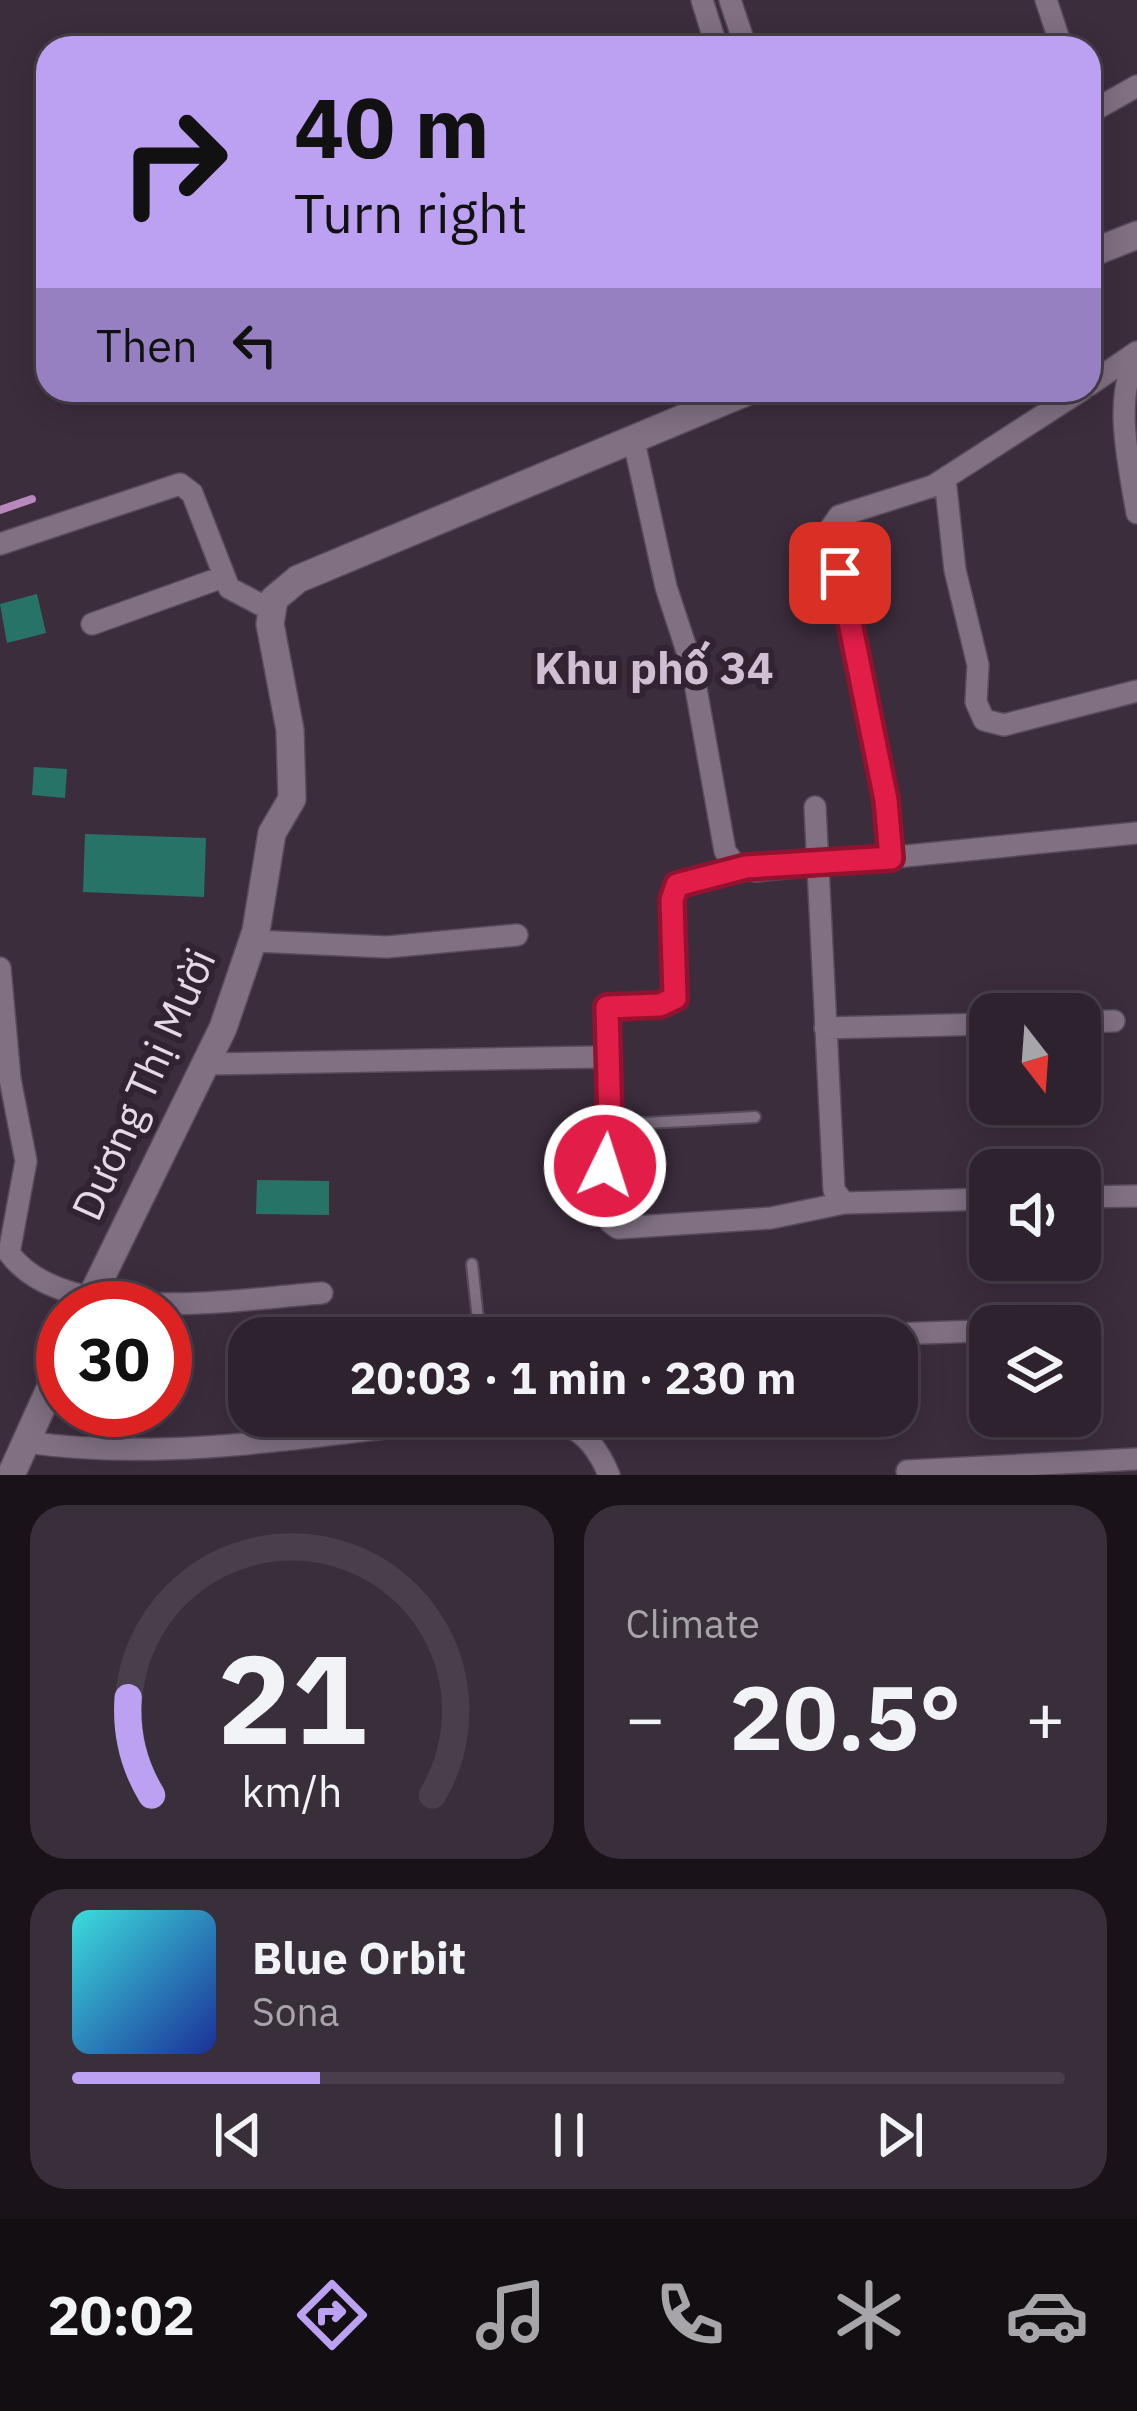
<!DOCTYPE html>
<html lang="en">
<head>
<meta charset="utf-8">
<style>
  :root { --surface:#2d222e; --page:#392f3a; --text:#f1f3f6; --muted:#a7a4aa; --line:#483f4a; --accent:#bca0f2 }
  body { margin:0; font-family:"IBM Plex Sans",sans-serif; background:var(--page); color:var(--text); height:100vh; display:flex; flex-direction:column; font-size:45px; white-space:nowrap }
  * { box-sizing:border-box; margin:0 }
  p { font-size:39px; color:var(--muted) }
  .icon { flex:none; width:66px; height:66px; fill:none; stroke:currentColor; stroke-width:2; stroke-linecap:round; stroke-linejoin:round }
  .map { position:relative; height:1475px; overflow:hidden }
  .sheet { display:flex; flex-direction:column; gap:30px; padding:30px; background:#191319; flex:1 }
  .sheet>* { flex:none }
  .hud { position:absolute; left:36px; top:36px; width:1065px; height:366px; border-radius:36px; box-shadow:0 6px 30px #0003,0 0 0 3px var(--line); background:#bca0f2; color:#111; overflow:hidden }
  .needle { width:78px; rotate:163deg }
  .controls { position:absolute; left:969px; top:993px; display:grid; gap:24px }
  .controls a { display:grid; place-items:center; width:132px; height:132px; border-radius:24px; background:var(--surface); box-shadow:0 6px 30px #0003,0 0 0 3px var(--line); font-size:60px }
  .speed { position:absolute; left:36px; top:1281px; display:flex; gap:24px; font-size:60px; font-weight:700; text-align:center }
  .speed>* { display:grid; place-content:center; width:156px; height:156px; border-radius:50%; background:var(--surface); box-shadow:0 6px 30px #0003,0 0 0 3px var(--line); line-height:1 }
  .speed .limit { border:18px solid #d22; background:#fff; color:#111 }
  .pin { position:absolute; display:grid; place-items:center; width:102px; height:102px; color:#fff; margin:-51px; border-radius:24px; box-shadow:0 6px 18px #0006 }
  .me { position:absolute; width:132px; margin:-66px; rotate:4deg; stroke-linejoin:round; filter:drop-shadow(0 0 9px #0008) }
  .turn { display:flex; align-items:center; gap:42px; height:252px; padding:0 60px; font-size:54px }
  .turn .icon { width:156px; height:156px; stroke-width:2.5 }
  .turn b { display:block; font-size:84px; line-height:102px }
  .then { display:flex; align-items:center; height:114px; padding:0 60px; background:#0003; gap:24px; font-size:45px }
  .big { font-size:90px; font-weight:700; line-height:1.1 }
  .sheet .card { flex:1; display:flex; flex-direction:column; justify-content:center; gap:18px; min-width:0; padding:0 42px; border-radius:36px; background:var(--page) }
  .sheet .dial { align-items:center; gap:0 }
  .dial svg { height:312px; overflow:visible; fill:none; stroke:var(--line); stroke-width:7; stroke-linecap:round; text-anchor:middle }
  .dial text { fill:var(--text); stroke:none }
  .song { display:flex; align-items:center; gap:36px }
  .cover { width:144px; height:144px; border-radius:18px; background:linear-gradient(135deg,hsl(180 70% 55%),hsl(230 70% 35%)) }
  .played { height:12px; border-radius:6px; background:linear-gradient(90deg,var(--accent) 25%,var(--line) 25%) }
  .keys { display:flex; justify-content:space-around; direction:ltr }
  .heat { display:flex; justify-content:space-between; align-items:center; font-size:66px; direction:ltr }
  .sheet .tiles { flex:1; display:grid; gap:30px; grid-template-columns:1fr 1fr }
  .card:last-child { grid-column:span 2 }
  .trip { position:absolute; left:228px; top:1317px; width:690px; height:120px; border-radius:36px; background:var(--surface); box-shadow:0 6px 30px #0003,0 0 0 3px var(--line); font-weight:700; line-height:120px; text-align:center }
  .dock { display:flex; height:192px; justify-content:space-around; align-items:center; background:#120e12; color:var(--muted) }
  .dock .icon { width:84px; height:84px }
  .dock .current { color:var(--accent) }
  .dock b { font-size:54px; color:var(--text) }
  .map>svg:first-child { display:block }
</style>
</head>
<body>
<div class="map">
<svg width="1137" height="1475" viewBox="0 0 1137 1475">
  <rect width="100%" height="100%" fill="#3c2d3d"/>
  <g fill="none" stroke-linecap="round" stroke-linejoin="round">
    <path stroke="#b888bc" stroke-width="8" d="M0 510 32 499"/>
  </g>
  <path fill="#287368" d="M37 594 46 633 7 643 0 604Z
    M34 767 67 769 65 798 32 795Z
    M85 834 206 838 204 897 83 892Z
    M257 1180 329 1181V1215L256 1214Z"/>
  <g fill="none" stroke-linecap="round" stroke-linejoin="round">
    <g stroke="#584c5a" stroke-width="14">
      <path id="service" d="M610 1125 755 1117
        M472 1264 480 1338"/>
    </g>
    <g stroke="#584c5a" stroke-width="24">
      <path id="minor" d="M702 0 717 48
        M730 0 746 48
        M1046 0 1062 48
        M1089 113 1137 86
        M1137 358C1112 396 1130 470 1137 513
        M1089 385 1137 352
        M633 437 666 587 692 666 725 851 733 862 755 871 1137 833
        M945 479 955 570 978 665 976 702 984 720 1004 725 1137 691
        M0 544 180 484 192 493 229 588 271 610
        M92 624 223 577
        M815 807 834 1190 844 1203 990 1199
        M891 858 886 799 830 529 839 516 933 486 1082 390
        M252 941 387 947 517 935
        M0 968 10 1079 26 1161 9 1253C65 1329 239 1299 322 1293
        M1080 1022 1114 1021
        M825 1028 990 1024
        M208 1064 598 1057 606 1066 610 1222 618 1228 771 1218 844 1203
        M606 1066 611 1054 607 1007 660 1005 675 998 672 900 677 885 746 867
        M1080 1197 1137 1196
        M778 1338 980 1331
        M489 1416C547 1419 584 1413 609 1475
        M577 1429 597 1416
        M26 1442C177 1464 338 1431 488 1416
        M907 1471 1137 1459"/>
    </g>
    <g stroke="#584c5a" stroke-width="30">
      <path id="tertiary" d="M1089 254 1137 235
        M86 1308 223 1028 256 931 272 833 292 799 290 730 270 624 274 599 298 579 751 390
        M11 1475 63 1360"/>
    </g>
    <use href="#service" stroke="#807082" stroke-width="10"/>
    <use href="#minor" stroke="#807082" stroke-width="21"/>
    <use href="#tertiary" stroke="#807082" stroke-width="27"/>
  </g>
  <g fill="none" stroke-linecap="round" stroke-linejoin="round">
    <g stroke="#92132f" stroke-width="30">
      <path id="route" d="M605 1166 610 1125 607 1007 660 1005 675 998 672 900 677 885 746 867 891 858 886 800 840 573"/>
    </g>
    <use href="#route" stroke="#e11d48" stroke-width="21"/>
  </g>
  <g text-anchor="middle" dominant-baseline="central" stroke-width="12" stroke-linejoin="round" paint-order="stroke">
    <g font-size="42" fill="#e4dae4" stroke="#312332">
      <text transform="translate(143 1084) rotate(-66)">Dương Thị Mười</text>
    </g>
    <g font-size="45" font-weight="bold" fill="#d0bed2" stroke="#312332">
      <text x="654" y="667">Khu phố 34</text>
    </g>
  </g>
</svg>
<div class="controls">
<a><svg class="needle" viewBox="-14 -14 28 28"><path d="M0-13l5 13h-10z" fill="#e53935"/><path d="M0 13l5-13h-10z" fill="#a7a4aa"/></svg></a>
<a><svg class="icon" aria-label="sound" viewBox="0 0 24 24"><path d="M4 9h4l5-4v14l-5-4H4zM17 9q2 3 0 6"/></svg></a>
<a><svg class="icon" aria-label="layers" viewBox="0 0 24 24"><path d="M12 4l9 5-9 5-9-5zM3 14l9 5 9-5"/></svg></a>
</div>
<div class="speed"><div class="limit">30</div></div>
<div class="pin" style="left:840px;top:573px;background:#d93025"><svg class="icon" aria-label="arrive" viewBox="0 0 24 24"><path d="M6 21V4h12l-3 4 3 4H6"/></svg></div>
<svg class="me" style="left:605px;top:1166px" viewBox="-20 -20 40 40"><circle r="17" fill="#e11d48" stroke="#fff" stroke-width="3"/><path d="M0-11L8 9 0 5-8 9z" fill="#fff"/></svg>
<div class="trip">20:03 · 1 min · 230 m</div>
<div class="hud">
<div class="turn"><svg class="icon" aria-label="right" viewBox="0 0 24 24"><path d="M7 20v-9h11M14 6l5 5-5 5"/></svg><div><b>40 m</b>Turn right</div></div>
<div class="then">Then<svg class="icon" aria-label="left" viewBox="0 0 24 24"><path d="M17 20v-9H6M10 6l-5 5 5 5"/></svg></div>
</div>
</div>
<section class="sheet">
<div class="tiles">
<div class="card dial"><svg viewBox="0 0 100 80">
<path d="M14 69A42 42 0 1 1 86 69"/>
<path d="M14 69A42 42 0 0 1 8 44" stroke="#bca0f2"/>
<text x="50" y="56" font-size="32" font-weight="700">21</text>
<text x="50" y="72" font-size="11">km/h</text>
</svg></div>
<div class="card"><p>Climate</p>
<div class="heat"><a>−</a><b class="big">20.5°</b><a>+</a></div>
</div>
<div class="card">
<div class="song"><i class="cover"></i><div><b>Blue Orbit</b><p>Sona</p></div></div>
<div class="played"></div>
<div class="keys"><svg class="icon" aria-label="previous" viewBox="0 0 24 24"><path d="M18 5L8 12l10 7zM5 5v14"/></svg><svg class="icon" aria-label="pause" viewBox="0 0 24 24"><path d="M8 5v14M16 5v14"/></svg><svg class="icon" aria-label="next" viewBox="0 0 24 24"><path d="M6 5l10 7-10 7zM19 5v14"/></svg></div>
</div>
</div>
</section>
<nav class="dock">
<b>20:02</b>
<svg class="icon current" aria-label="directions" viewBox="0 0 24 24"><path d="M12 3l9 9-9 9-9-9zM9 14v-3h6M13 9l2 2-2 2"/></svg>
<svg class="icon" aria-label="music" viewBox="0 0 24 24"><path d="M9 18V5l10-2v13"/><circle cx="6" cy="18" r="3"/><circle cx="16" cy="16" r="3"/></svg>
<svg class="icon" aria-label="phone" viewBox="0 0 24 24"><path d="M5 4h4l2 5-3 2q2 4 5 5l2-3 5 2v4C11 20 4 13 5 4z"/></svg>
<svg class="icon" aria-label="climate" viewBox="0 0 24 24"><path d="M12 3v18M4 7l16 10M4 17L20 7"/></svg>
<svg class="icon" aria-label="car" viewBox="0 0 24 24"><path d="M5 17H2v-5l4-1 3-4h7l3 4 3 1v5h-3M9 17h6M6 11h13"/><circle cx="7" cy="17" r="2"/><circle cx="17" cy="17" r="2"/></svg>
</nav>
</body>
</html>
